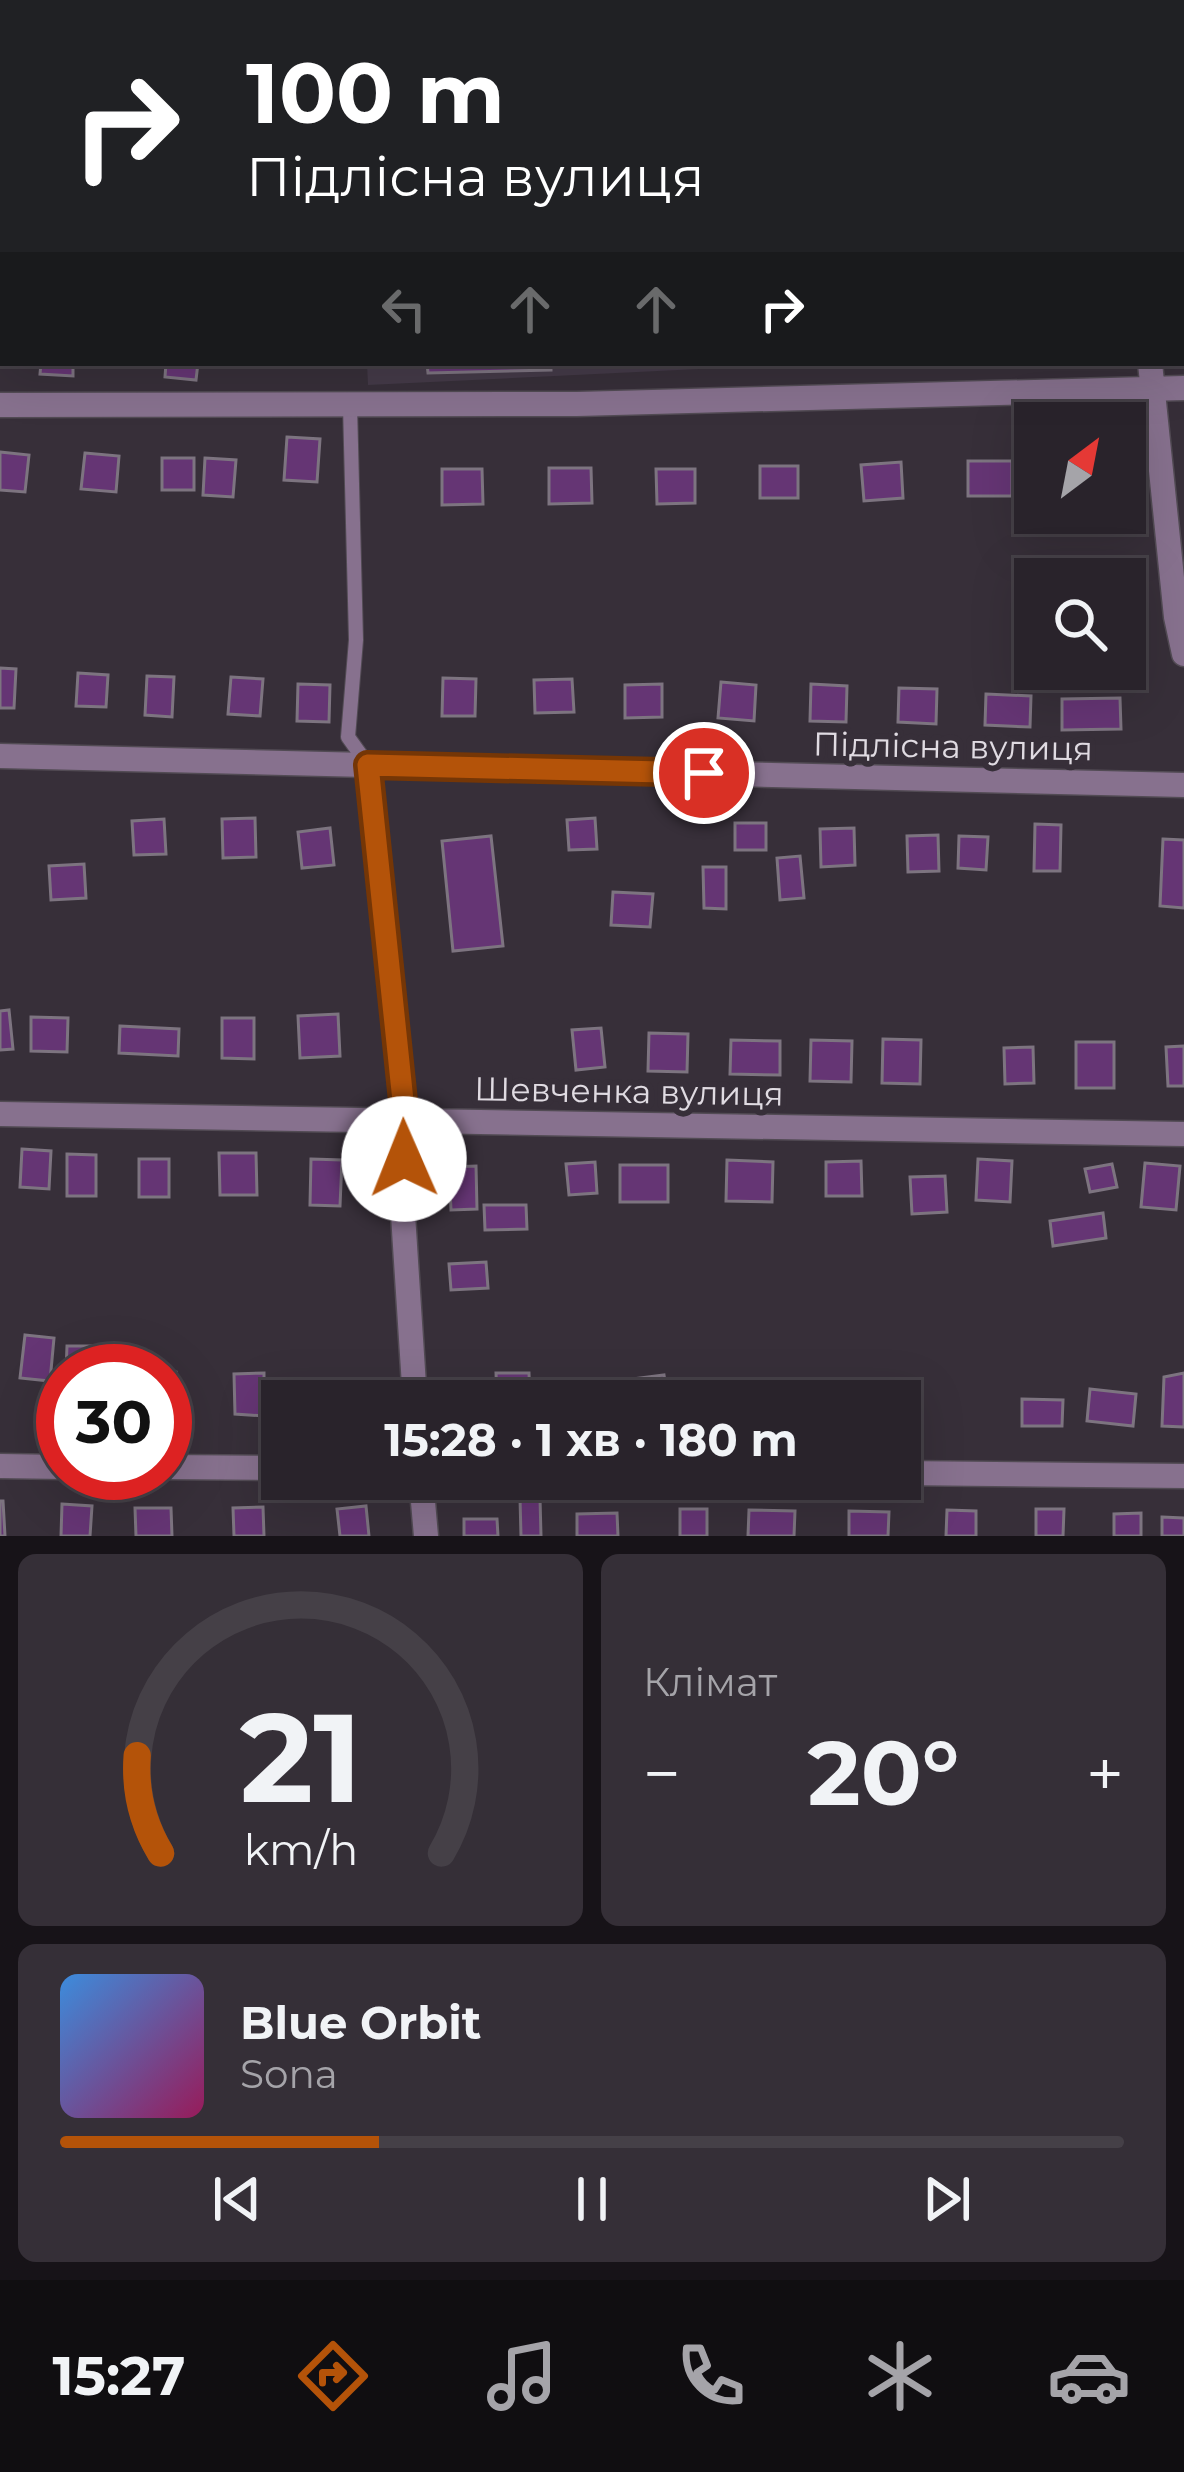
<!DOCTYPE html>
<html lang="uk">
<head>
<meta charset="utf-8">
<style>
  :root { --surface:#29232b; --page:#352f37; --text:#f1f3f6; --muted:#a5a4a9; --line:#454047; --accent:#b45309 }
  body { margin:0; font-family:Montserrat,sans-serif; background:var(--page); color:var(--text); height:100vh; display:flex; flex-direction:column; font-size:45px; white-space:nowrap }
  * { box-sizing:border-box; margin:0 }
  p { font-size:39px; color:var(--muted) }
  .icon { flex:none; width:66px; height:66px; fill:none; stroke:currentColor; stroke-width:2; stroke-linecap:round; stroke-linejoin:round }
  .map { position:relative; height:1536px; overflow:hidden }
  .panel { display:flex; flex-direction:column; gap:18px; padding:18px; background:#171318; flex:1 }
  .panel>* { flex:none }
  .banner { position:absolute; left:0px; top:0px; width:1185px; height:366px; box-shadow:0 12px 48px #0002,0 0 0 3px var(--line); background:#202124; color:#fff; overflow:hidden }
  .needle { width:78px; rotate:32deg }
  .controls { position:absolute; left:1014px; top:402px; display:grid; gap:24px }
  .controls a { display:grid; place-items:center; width:132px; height:132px; border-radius:0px; background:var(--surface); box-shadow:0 12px 48px #0002,0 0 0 3px var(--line); font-size:60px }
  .speed { position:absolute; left:36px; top:1344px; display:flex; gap:24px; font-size:60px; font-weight:700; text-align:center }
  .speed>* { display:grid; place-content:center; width:156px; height:156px; border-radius:50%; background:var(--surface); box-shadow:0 12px 48px #0002,0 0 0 3px var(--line); line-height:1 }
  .speed .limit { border:18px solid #d22; background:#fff; color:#111 }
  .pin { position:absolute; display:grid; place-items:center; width:102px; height:102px; color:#fff; margin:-51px; border:6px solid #fff; border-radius:50%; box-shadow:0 3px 12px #0007 }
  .me { position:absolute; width:132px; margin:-66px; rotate:359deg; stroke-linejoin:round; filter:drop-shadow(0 0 9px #0008) }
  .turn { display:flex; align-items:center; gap:42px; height:252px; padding:0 48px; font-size:54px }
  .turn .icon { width:156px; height:156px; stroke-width:2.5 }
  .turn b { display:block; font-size:84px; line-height:102px }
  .lanes { display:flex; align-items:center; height:114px; padding:0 48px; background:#0003; justify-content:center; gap:60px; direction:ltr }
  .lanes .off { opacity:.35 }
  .big { font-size:90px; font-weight:700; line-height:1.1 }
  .panel .widget { flex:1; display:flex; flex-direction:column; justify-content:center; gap:18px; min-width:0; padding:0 42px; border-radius:18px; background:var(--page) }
  .panel .dial { align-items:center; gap:0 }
  .dial svg { height:312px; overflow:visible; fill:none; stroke:var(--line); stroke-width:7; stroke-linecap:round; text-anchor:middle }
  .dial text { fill:var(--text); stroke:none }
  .song { display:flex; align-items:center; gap:36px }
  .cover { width:144px; height:144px; border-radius:18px; background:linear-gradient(135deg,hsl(210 70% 55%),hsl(330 70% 35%)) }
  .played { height:12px; border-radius:6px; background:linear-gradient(90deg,var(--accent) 30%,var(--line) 30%) }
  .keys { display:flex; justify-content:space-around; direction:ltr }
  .heat { display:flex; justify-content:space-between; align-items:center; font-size:66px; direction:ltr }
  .panel .tiles { flex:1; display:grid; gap:18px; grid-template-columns:1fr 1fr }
  .widget:last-child { grid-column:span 2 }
  .trip { position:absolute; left:261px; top:1380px; width:660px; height:120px; border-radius:0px; background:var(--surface); box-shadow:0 12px 48px #0002,0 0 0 3px var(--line); font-weight:700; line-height:120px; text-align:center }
  .dock { display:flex; height:192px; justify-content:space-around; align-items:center; background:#100e11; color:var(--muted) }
  .dock .icon { width:84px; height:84px }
  .dock .active { color:var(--accent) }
  .dock b { font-size:54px; color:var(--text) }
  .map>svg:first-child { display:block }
</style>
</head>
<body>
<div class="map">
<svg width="1184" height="1536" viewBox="0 0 1184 1536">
  <rect width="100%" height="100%" fill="#372f39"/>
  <path fill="#443a48" d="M367 363H761V366L368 385Z"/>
  <path fill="#653574" stroke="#7d7480" stroke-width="3" d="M41 363H73V376L40 374Z
    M166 363H198L196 380 165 377Z
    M427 363H551V370L428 373Z
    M287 437 320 439 317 482 284 480Z
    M0 452 29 455 25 492 0 490Z
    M85 453 119 456 116 492 81 489Z
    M162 458H194V490H162Z
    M205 458 236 460 233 497 203 495Z
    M968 461H1012V496H968Z
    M901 462 903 498 864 501 861 465Z
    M760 466H798V498H760Z
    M549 468H591L592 503 549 504Z
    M442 469H482L483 504 442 505Z
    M656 469H695V503L657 504Z
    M1072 573H1118L1119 579H1072Z
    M0 668 16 669 14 708H0Z
    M78 673 108 675 106 707 76 706Z
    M147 676 174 677 172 717 145 715Z
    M231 677 263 679 260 716 228 714Z
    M443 678 476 679 475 716H442Z
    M572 679 574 712 535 713 534 680Z
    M721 682 756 685 754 721 718 718Z
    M298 684 330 685 329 722 297 721Z
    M662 684V717L625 718V685Z
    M811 684 847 686 846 722 810 721Z
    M899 688 937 689 936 724 898 722Z
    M986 694 1031 696 1030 727 985 725Z
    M1120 698 1121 729 1062 730V699Z
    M255 818 256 857 223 858 222 819Z
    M595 818 597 849 569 850 567 820Z
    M164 819 166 854 134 855 132 821Z
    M735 823H766V850H735Z
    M1035 824 1061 825 1060 871H1034Z
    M330 828 334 865 302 868 298 832Z
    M854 828 855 865 821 867 820 829Z
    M938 835 939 871 908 872 907 836Z
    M491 836 503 946 453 951 442 841Z
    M959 836 988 837 986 870 958 868Z
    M1163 839 1184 840V908L1160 906Z
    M800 856 804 898 780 900 777 858Z
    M84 864 86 898 51 900 49 866Z
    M703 867H726V909L704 908Z
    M613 892 653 894 650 927 611 925Z
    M9 1010 13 1049 0 1050V1011Z
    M338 1014 340 1056 300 1058 298 1016Z
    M31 1017 68 1018 67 1052 31 1051Z
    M222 1018H254V1059L222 1058Z
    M120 1026 179 1029 178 1056 119 1053Z
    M601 1028 605 1067 576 1070 572 1030Z
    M649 1033 688 1034 687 1072 648 1071Z
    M883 1039 921 1040 920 1084 882 1083Z
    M731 1040 780 1041V1075L730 1074Z
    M811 1040 852 1041 851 1082 810 1081Z
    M1076 1042H1114V1088H1076Z
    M1184 1046V1086H1168L1166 1047Z
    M1033 1047 1034 1083 1005 1084 1004 1048Z
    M22 1149 51 1151 49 1189 20 1187Z
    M219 1153H256L257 1195H220Z
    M67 1154 96 1155V1196H67Z
    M139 1159H169V1197H139Z
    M311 1159 342 1160 340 1206 310 1205Z
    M978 1159 1012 1161 1010 1202 976 1200Z
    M727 1160 773 1162 772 1202 726 1201Z
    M861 1161 862 1196H826V1162Z
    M595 1162 597 1193 569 1195 566 1164Z
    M1145 1163 1180 1166 1176 1210 1141 1207Z
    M1112 1164 1117 1187 1090 1192 1085 1169Z
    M620 1165H668V1202H620Z
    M476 1166 477 1209 451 1210 449 1167Z
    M945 1176 947 1212 912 1214 910 1177Z
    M484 1205H526L527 1229 485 1230Z
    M1103 1213 1106 1238 1053 1246 1050 1221Z
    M486 1262 488 1288 451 1290 449 1264Z
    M25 1335 54 1338 50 1381 20 1378Z
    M67 1346H95L94 1371H66Z
    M165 1371 176 1372 175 1414 165 1413Z
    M264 1373V1416L235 1414 234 1374Z
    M496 1373H529L530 1401H497Z
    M1184 1373V1427L1162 1426 1164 1377Z
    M664 1375 668 1401H635L632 1379Z
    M308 1380 353 1381V1401H308Z
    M783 1387V1401H759L758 1388Z
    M805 1388H842V1401H805Z
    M1090 1389 1136 1394 1133 1426 1087 1421Z
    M1022 1399 1063 1400 1062 1426H1022Z
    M520 1498H540L541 1536H521Z
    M0 1501H3L5 1536H0Z
    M62 1504 92 1506 90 1536H61Z
    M366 1506 369 1536H340L337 1509Z
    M263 1507 264 1536H234L233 1508Z
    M135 1508H171L172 1536H136Z
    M680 1509H707V1536H680Z
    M1036 1509H1064L1063 1536H1036Z
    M749 1510 795 1511 794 1536H748Z
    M947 1510 976 1511V1536H946Z
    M849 1511 889 1512 888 1536H849Z
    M617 1513 618 1536H577V1514Z
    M1141 1513V1536H1114V1514Z
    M1162 1517 1184 1518V1536H1162Z
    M464 1519H497L498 1536H464Z"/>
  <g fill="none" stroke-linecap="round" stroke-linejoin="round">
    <g stroke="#524b54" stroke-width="16">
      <path id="service" d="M350 406 356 640 348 737 368 765"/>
    </g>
    <g stroke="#524b54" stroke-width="27">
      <path id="minor" d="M1129 0 1130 3
        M13 3V0
        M924 3 957 0
        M0 64H3
        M1150 363 1176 617 1184 654
        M0 405 577 404 1184 388
        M0 756 1184 785
        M368 765 405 1120 402 1199 415 1401
        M0 1114 1184 1134
        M0 1466 63 1467
        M165 1467 282 1468
        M900 1473 1184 1476
        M421 1479 426 1536"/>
    </g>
    <use href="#service" stroke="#87718e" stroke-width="14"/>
    <use href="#minor" stroke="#87718e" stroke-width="24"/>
  </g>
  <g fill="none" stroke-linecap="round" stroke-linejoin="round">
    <g stroke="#753606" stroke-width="30">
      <path id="route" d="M404 1159 405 1120 368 765 704 773"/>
    </g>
    <use href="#route" stroke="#b45309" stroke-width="21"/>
  </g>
  <g text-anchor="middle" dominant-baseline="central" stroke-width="12" stroke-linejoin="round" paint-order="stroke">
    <g font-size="33" fill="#e0dbe2" stroke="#372f39">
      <text transform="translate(953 746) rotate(1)">Підлісна вулиця</text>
      <text transform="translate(629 1091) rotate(1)">Шевченка вулиця</text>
    </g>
  </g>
</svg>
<div class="controls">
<a><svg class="needle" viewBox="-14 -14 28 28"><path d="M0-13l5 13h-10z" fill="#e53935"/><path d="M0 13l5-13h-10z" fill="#a5a4a9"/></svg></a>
<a><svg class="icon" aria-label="search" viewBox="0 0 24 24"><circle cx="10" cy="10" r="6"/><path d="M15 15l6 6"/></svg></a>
</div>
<div class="speed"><div class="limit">30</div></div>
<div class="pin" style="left:704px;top:773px;background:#d93025"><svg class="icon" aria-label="arrive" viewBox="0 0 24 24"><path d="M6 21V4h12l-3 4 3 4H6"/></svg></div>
<svg class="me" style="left:404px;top:1159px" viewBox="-20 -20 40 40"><circle r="19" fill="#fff"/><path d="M0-13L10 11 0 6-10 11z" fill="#b45309"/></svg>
<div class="trip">15:28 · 1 хв · 180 m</div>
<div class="banner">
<div class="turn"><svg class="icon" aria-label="right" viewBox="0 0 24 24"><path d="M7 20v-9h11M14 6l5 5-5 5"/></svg><div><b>100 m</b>Підлісна вулиця</div></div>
<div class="lanes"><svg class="icon off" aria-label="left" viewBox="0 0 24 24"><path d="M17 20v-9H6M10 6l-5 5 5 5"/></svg><svg class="icon off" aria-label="ahead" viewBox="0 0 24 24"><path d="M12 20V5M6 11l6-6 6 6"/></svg><svg class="icon off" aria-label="ahead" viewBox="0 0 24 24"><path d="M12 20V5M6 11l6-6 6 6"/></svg><svg class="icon" aria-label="right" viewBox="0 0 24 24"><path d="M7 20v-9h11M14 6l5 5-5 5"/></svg></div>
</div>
</div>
<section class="panel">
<div class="tiles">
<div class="widget dial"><svg viewBox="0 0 100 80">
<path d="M14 69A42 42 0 1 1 86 69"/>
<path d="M14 69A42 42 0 0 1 8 44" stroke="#b45309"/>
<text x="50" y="56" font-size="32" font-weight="700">21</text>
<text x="50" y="72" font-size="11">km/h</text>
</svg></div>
<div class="widget"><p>Клімат</p>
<div class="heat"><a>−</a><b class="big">20°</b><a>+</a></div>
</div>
<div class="widget">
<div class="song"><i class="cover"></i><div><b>Blue Orbit</b><p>Sona</p></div></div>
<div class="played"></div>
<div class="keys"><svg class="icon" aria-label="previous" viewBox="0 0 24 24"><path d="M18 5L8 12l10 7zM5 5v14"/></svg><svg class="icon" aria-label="pause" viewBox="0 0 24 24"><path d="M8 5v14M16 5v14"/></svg><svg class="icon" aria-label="next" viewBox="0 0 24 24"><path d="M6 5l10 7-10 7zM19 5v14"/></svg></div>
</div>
</div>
</section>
<nav class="dock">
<b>15:27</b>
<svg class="icon active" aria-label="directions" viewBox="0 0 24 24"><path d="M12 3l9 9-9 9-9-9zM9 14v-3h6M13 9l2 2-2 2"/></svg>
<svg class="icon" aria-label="music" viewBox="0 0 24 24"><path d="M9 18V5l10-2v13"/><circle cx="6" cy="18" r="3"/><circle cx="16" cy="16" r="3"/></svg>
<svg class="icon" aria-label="phone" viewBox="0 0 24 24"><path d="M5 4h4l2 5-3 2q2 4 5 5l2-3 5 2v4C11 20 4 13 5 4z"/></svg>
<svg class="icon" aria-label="climate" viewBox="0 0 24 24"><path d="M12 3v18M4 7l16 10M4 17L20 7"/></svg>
<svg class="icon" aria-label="car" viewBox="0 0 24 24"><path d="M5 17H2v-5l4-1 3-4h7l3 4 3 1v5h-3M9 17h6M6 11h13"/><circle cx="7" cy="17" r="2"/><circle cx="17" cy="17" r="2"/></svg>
</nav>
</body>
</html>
